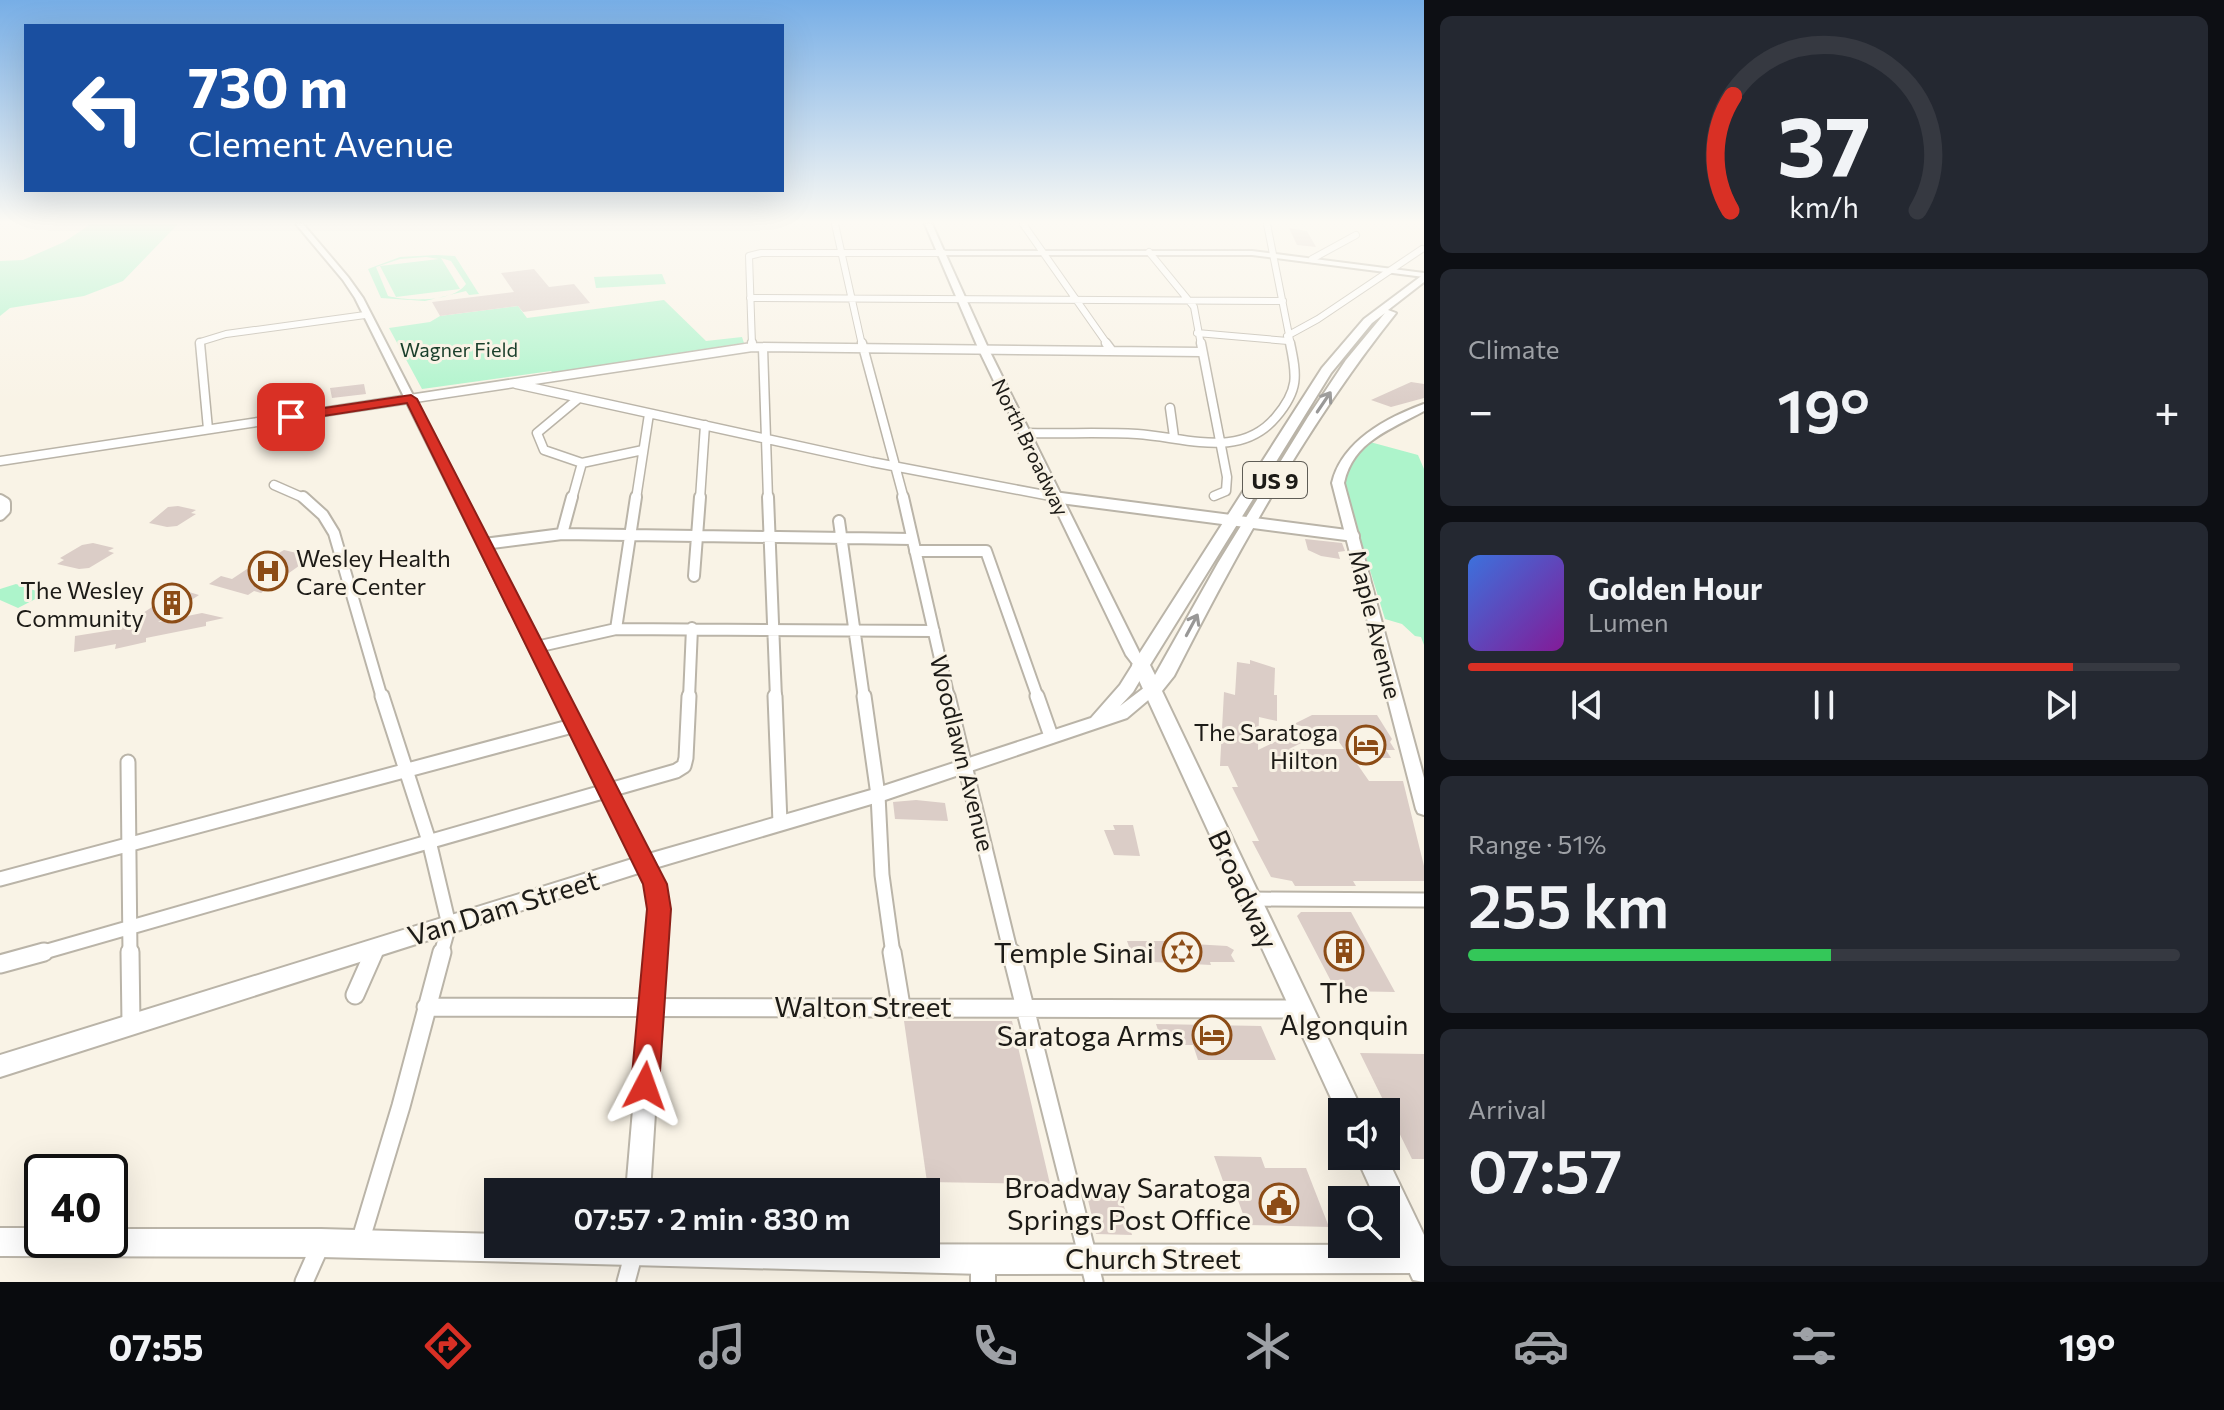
<!DOCTYPE html>
<html lang="en">
<head>
<meta charset="utf-8">
<style>
  :root { --surface:#171b24; --page:#242831; --text:#f1f3f6; --muted:#9ea1a6; --line:#363941; --accent:#d93025 }
  body { margin:0; font-family:Commissioner,sans-serif; background:var(--page); color:var(--text); height:100vh; display:flex; flex-direction:column; font-size:30px; white-space:nowrap }
  * { box-sizing:border-box; margin:0 }
  p { font-size:26px; color:var(--muted) }
  .icon { flex:none; width:44px; height:44px; fill:none; stroke:currentColor; stroke-width:2; stroke-linecap:round; stroke-linejoin:round }
  .map { position:relative; flex:1; overflow:hidden }
  .side { display:flex; flex-direction:column; gap:16px; padding:16px; background:#0d0f14; width:800px }
  .side>* { flex:none }
  .guide { position:absolute; left:24px; top:24px; width:760px; height:168px; border-radius:0px; box-shadow:0 8px 32px #0002; background:#1a4fa0; color:#fff; overflow:hidden }
  .tools { position:absolute; left:1328px; top:1098px; display:grid; gap:16px }
  .tools a { display:grid; place-items:center; width:72px; height:72px; border-radius:0px; background:var(--surface); box-shadow:0 8px 32px #0002; font-size:40px }
  .speed { position:absolute; left:24px; top:1154px; display:flex; gap:16px; font-size:40px; font-weight:700; text-align:center }
  .speed>* { display:grid; place-content:center; width:104px; height:104px; border-radius:50%; background:var(--surface); box-shadow:0 8px 32px #0002; line-height:1 }
  .speed .limit { border:4px solid #111; border-radius:12px; background:#fff; color:#111 }
  .pin { position:absolute; display:grid; place-items:center; width:68px; height:68px; color:#fff; margin:-34px; border-radius:16px; box-shadow:0 4px 12px #0006 }
  .me { position:absolute; width:88px; margin:-44px; rotate:4deg; stroke-linejoin:round; filter:drop-shadow(0 0 6px #0008) }
  .turn { display:flex; align-items:center; gap:28px; height:168px; padding:0 32px; font-size:36px }
  .turn .icon { width:104px; height:104px; stroke-width:2.5 }
  .turn b { display:block; font-size:56px; line-height:68px }
  .big { font-size:60px; font-weight:600; line-height:1.1 }
  .side .tile { flex:1; display:flex; flex-direction:column; justify-content:center; gap:12px; min-width:0; padding:0 28px; border-radius:12px; background:var(--page) }
  .side .dial { align-items:center; gap:0 }
  .dial svg { height:208px; overflow:visible; fill:none; stroke:var(--line); stroke-width:7; stroke-linecap:round; text-anchor:middle }
  .dial text { fill:var(--text); stroke:none }
  .song { display:flex; align-items:center; gap:24px }
  .cover { width:96px; height:96px; border-radius:12px; background:linear-gradient(135deg,hsl(220 70% 55%),hsl(290 70% 35%)) }
  .played { height:8px; border-radius:4px; background:linear-gradient(90deg,var(--accent) 85%,var(--line) 85%) }
  .keys { display:flex; justify-content:space-around; direction:ltr }
  .heat { display:flex; justify-content:space-between; align-items:center; font-size:44px; direction:ltr }
  .charge { height:12px; border-radius:6px; background:linear-gradient(90deg,#34c759 51%,var(--line) 0) }
  .trip { position:absolute; left:484px; top:1178px; width:456px; height:80px; border-radius:0px; background:var(--surface); box-shadow:0 8px 32px #0002; font-weight:600; line-height:80px; text-align:center }
  .dock { display:flex; height:128px; justify-content:space-around; align-items:center; background:#090b0e; color:var(--muted) }
  .dock .icon { width:56px; height:56px }
  .dock .active { color:var(--accent) }
  .dock b { font-size:36px; color:var(--text) }
  main { display:flex; flex:1; min-height:0 }
  .map>svg:first-child { display:block }
</style>
</head>
<body>
<main>
<div class="map">
<svg width="1424" height="1282" viewBox="0 0 1424 1282">
  <rect width="100%" height="100%" fill="#f9f3e6"/>
  <path fill="#adf4cb" fill-rule="evenodd" d="M91 224H178L123 281 84 296 10 308 0 316V261L23 260 64 242Z
    M436 255 455 256 479 294 469 295 466 291 425 301 381 298 368 269 400 257ZM426 257 439 259 380 266 396 297 460 289 441 258 451 261 466 284C453 303 407 301 388 296L376 267 400 259Z
    M662 274 666 284 596 288 594 277Z
    M664 300 706 341 742 337 744 343 553 373 551 371 422 389 389 328 430 322 440 316 518 306 527 318Z
    M1370 442 1418 455 1424 469V645L1421 637 1415 636 1402 624 1385 619 1346 492C1344 469 1353 456 1370 442Z
    M16 584 45 594 18 608 0 600V589Z"/>
  <path fill="#dbcdc7" fill-rule="evenodd" d="M1289 228 1307 231 1316 247 1297 245Z
    M534 269 549 287 574 284 590 303 523 312 518 306 440 316 432 302 514 292 501 273Z
    M1411 382 1424 384V398L1391 407 1371 400Z
    M364 384 366 394 332 398 330 388Z
    M178 506 196 510 191 513 196 514 177 526 167 527 149 523 168 507Z
    M1305 539 1342 543 1345 551 1338 552 1340 559 1321 556 1308 550Z
    M93 543 114 548 108 551 114 553 89 568 79 569 57 564 64 560 60 558 82 545Z
    M284 550 305 555 297 561 303 563 261 593 254 591 248 595 209 584 221 576 232 579 271 553 277 554Z
    M179 589 199 595 158 622 202 613 224 618 206 622V626L146 638V642L115 649 116 644 74 652 75 636 119 629Z
    M1250 660 1275 668 1274 695H1277V721L1259 717 1258 750 1305 727 1294 724 1312 715H1377L1392 739 1390 742 1395 750H1386L1391 758H1353L1369 781H1403L1424 866V881H1353L1356 886H1295L1292 881 1271 877 1252 841H1259L1232 787H1238L1228 766H1220L1224 692 1235 695 1237 662 1250 664ZM1330 729 1344 749H1289Z
    M916 800 945 803 948 821 895 819 893 802Z
    M1113 825H1133L1140 856 1114 855 1104 830H1115Z
    M1301 912H1351L1395 992 1341 991 1334 987 1297 916Z
    M1127 941H1182L1185 949 1193 944 1227 946 1234 950 1231 955 1235 962H1210L1211 965 1134 961Z
    M904 1021H1012L1050 1184 927 1182Z
    M1156 1024 1261 1026 1276 1060H1198L1193 1045H1163Z
    M1360 1053 1424 1054V1159H1412Z
    M1214 1156 1261 1157 1265 1168H1306L1329 1227 1247 1225 1231 1181H1223Z
    M1085 1187 1119 1188 1132 1235 1096 1234Z"/>
  <g fill="none" stroke-linecap="round" stroke-linejoin="round">
    <g stroke="#bab4a8" stroke-width="8">
      <path id="minor-far4" d="M835 224 862 345
        M1023 224 1108 345
        M1267 224 1291 345
        M1149 252 1194 307 1201 345
        M1312 259 1356 235
        M750 298 1283 301
        M1197 333 1288 341
        M1287 336 1318 319 1422 249
        M200 345V342L226 334 365 315
        M752 345 749 256 761 253H943"/>
    </g>
    <g stroke="#bab4a8" stroke-width="11">
      <path id="minor-far3" d="M200 343 208 429
        M752 343V347
        M862 343 904 499
        M1106 343 1112 351
        M1201 343 1227 477 1226 491 1214 496
        M763 348 768 499
        M516 384 872 462 1066 499
        M579 398 537 433 544 450 582 463
        M1170 408 1174 437
        M1026 433C1063 434 1100 432 1137 434 1185 437 1240 460 1276 417 1299 390 1297 376 1290 343
        M0 461 752 347 1201 352
        M274 485 306 499
        M572 499 582 463 643 450
        M636 499 649 414
        M700 499 705 425"/>
    </g>
    <g stroke="#bab4a8" stroke-width="14">
      <path id="minor-far2" d="M303 497 323 515 334 533 382 698
        M768 497 776 698
        M903 497 949 698
        M1053 497 1354 536
        M0 500 5 503V510L0 515
        M839 521 864 698
        M562 534 572 497
        M484 544 562 534 912 539
        M915 551H986L1038 698
        M694 576 700 497
        M616 629 636 497
        M536 647 616 629 934 631
        M689 698 692 628"/>
    </g>
    <g stroke="#bab4a8" stroke-width="17">
      <path id="minor-far1" d="M382 696 429 841 449 925 441 954
        M775 696 780 823
        M864 696 878 795 882 875 893 954
        M948 696 1011 954
        M1037 696 1051 736
        M128 762 130 954
        M0 879 576 725
        M1249 899 1424 900
        M37 954 676 771 684 766 686 758 689 696
        M373 954 376 947"/>
    </g>
    <g stroke="#bab4a8" stroke-width="21">
      <path id="minor" d="M130 952 131 1023
        M892 952 901 1006
        M1011 952 1094 1282
        M0 964 44 952
        M355 995 374 952
        M426 1007 1300 1009
        M360 1242 401 1106 442 952
        M304 1282 320 1246
        M626 1282 634 1252"/>
    </g>
    <g stroke="#bab4a8" stroke-width="4">
      <path id="tertiary" d="M296 224H303L348 277 363 298 664 884 668 909 650 1192H626L650 909 646 884 355 298 343 280Z
        M925 224H932L944 251H1252L1424 273V277L1252 255H946L989 350 1140 654 1148 665 1141 669 1136 668 1126 655 979 350Z
        M1424 404V411C1390 430 1353 441 1344 483L1424 778V815L1418 813 1416 809 1332 483C1342 441 1386 418 1424 404Z
        M983 1248 992 1251 995 1260V1282H971V1260L974 1251Z"/>
    </g>
    <g stroke="#bab4a8" stroke-width="4">
      <path id="secondary" d="M1141 660 1149 665 1133 692 1120 706 1145 687 1151 686 1159 691 1127 718 885 800 648 870 0 1077V1055L645 855 871 790 1091 718 1120 685 1135 661Z
        M0 1228H42V1240H110V1229H321L498 1234V1244L1424 1245V1273L983 1274 321 1257 0 1256Z"/>
    </g>
    <g stroke="#bab4a8" stroke-width="4">
      <path id="trunk" d="M1424 274V282L1388 310 1396 313C1308 423 1238 550 1174 676L1162 691 1363 1112H1342V1122L1132 665 1322 368 1364 319ZM1385 313 1346 360 1308 417 1218 563 1155 675 1150 665 1331 373 1372 323Z
        M1356 1156H1386L1424 1235V1282L1413 1280 1386 1221V1200H1376Z"/>
    </g>
    <use href="#minor-far4" stroke="#fff" stroke-width="6"/>
    <use href="#minor-far3" stroke="#fff" stroke-width="8"/>
    <use href="#minor-far2" stroke="#fff" stroke-width="10"/>
    <use href="#minor-far1" stroke="#fff" stroke-width="13"/>
    <use href="#minor" stroke="#fff" stroke-width="17"/>
    <use href="#tertiary" fill="#fff" fill-rule="evenodd"/>
    <use href="#secondary" fill="#fff" fill-rule="evenodd"/>
    <use href="#trunk" fill="#fff" fill-rule="evenodd"/>
  </g>
  <defs><path id="oneway-shaft" d="M-6 0H5M1.5-3L5.5 0L1.5 3" fill="none" stroke-width="1.6" stroke-linecap="round" stroke-linejoin="round" transform="scale(2)"/></defs>
  <g stroke="#999897">
    <use href="#oneway-shaft" transform="translate(1324 402) rotate(-56)"/>
    <use href="#oneway-shaft" transform="translate(1192 625) rotate(-62)"/>
  </g>
  <linearGradient id="sky" x2="0" y2="1"><stop stop-color="#77aee6"/><stop offset="0.55" stop-color="#fcfaf4"/><stop offset="1" stop-color="#fcfaf4" stop-opacity="0"/></linearGradient>
  <rect width="1424" height="404" fill="url(#sky)"/>
  <path fill="#d93025" stroke="#8d1f18" stroke-width="2" d="M411 395 417 399 667 884 671 909 659 1086 654 1095 645 1098 635 1095 631 1086 647 909 643 884 407 403 291 421 284 417 291 413Z"/>
  <defs>
    <g id="hospital-ring" transform="scale(2)"><circle r="9.5" fill="#f9f3e6" stroke="#8c4c16" stroke-width="1.5"/><path d="M-5-5h3v3.5h4V-5h3V5h-3V1.5h-4V5h-3Z" fill="#8c4c16"/></g>
    <g id="building-ring" transform="scale(2)"><circle r="9.5" fill="#f9f3e6" stroke="#8c4c16" stroke-width="1.5"/><path d="M-4-6H4V6H1V3H-1V6H-4ZM-2.5-4.3h1.7v1.8h-1.7ZM.8-4.3h1.7v1.8H.8ZM-2.5-1h1.7V.8h-1.7ZM.8-1h1.7V.8H.8Z" fill="#8c4c16"/></g>
    <g id="hotel-ring" transform="scale(2)"><circle r="9.5" fill="#f9f3e6" stroke="#8c4c16" stroke-width="1.5"/><path d="M-6-4.5h1.5V1H6V5H4.5V3h-9V5H-6ZM-4 0a1.8 1.8 0 1 1 3.6 0ZM.5 0V-2.5h3Q6-2.5 6 0Z" fill="#8c4c16"/></g>
    <g id="synagogue-ring" transform="scale(2)"><circle r="9.5" fill="#f9f3e6" stroke="#8c4c16" stroke-width="1.5"/><path d="M0-6.5L5.6 3.2H-5.6ZM0 6.5L5.6-3.2H-5.6Z" fill="#8c4c16"/></g>
    <g id="civic-ring" transform="scale(2)"><circle r="9.5" fill="#f9f3e6" stroke="#8c4c16" stroke-width="1.5"/><path d="M-.6-6.5H3V-4.5H.6V-3L4-1V1h2V6H-6V1h2V-1L-.6-3ZM-1.2 2.5V6h2.4V2.5Z" fill="#8c4c16"/></g>
  </defs>
  <g fill-rule="evenodd">
    <use href="#hospital-ring" x="268" y="571"/>
    <use href="#building-ring" x="172" y="603"/>
    <use href="#hotel-ring" x="1366" y="745"/>
    <use href="#building-ring" x="1344" y="951"/>
    <use href="#synagogue-ring" x="1182" y="952"/>
    <use href="#hotel-ring" x="1212" y="1035"/>
    <use href="#civic-ring" x="1279" y="1203"/>
  </g>
  <g text-anchor="middle" dominant-baseline="central" stroke-width="6" stroke-linejoin="round" paint-order="stroke">
    <g font-size="20" fill="#1a3f2b" stroke="#f9f3e6">
      <text x="459" y="349">Wagner Field</text>
    </g>
    <g font-size="20" fill="#1d1b17" stroke="#f9f3e6">
      <text transform="translate(1031 447) rotate(64)">North Broadway</text>
    </g>
    <rect fill="#f9f3e6" stroke="#5f5c55" stroke-width="2" x="1243" y="462" width="64" height="36" rx="6"/>
    <g font-size="22" font-weight="bold" fill="#1d1b17">
      <text x="1275" y="480">US 9</text>
    </g>
    <g font-size="24" fill="#1d1b17" stroke="#f9f3e6" text-anchor="end">
      <text x="296" y="557" text-anchor="start">Wesley Health<tspan x="296" dy="28">Care Center</tspan></text>
      <text x="144" y="589">The Wesley<tspan x="144" dy="28">Community</tspan></text>
      <text x="1338" y="731">The Saratoga<tspan x="1338" dy="28">Hilton</tspan></text>
    </g>
    <g font-size="24" fill="#1d1b17" stroke="#f9f3e6">
      <text transform="translate(1376 624) rotate(76)">Maple Avenue</text>
      <text transform="translate(963 753) rotate(76)">Woodlawn Avenue</text>
    </g>
    <g font-size="28" fill="#1d1b17" stroke="#f9f3e6">
      <text transform="translate(1244 889) rotate(65)">Broadway</text>
      <text transform="translate(503 907) rotate(-17)">Van Dam Street</text>
      <text x="863" y="1006">Walton Street</text>
      <text x="1153" y="1258">Church Street</text>
    </g>
    <g font-size="28" fill="#1d1b17" stroke="#f9f3e6" text-anchor="end">
      <text x="1154" y="952">Temple Sinai</text>
      <text x="1344" y="992" text-anchor="middle">The<tspan x="1344" dy="32">Algonquin</tspan></text>
      <text x="1184" y="1035">Saratoga Arms</text>
      <text x="1251" y="1187">Broadway Saratoga<tspan x="1251" dy="32">Springs Post Office</tspan></text>
    </g>
  </g>
</svg>
<div class="tools">
<a><svg class="icon" aria-label="sound" viewBox="0 0 24 24"><path d="M4 9h4l5-4v14l-5-4H4zM17 9q2 3 0 6"/></svg></a>
<a><svg class="icon" aria-label="search" viewBox="0 0 24 24"><circle cx="10" cy="10" r="6"/><path d="M15 15l6 6"/></svg></a>
</div>
<div class="speed"><div class="limit">40</div></div>
<div class="pin" style="left:291px;top:417px;background:#d93025"><svg class="icon" aria-label="arrive" viewBox="0 0 24 24"><path d="M6 21V4h12l-3 4 3 4H6"/></svg></div>
<svg class="me" style="left:645px;top:1086px" viewBox="-20 -20 40 40"><path d="M0-17L14 15 0 8-14 15z" fill="#d93025" stroke="#fff" stroke-width="4"/></svg>
<div class="trip">07:57 · 2 min · 830 m</div>
<div class="guide">
<div class="turn"><svg class="icon" aria-label="left" viewBox="0 0 24 24"><path d="M17 20v-9H6M10 6l-5 5 5 5"/></svg><div><b>730 m</b>Clement Avenue</div></div>
</div>
</div>
<section class="side">
<div class="tile dial"><svg viewBox="0 0 100 80">
<path d="M14 69A42 42 0 1 1 86 69"/>
<path d="M14 69A42 42 0 0 1 15 25" stroke="#d93025"/>
<text x="50" y="56" font-size="32" font-weight="700">37</text>
<text x="50" y="72" font-size="11">km/h</text>
</svg></div>
<div class="tile"><p>Climate</p>
<div class="heat"><a>−</a><b class="big">19°</b><a>+</a></div>
</div>
<div class="tile">
<div class="song"><i class="cover"></i><div><b>Golden Hour</b><p>Lumen</p></div></div>
<div class="played"></div>
<div class="keys"><svg class="icon" aria-label="previous" viewBox="0 0 24 24"><path d="M18 5L8 12l10 7zM5 5v14"/></svg><svg class="icon" aria-label="pause" viewBox="0 0 24 24"><path d="M8 5v14M16 5v14"/></svg><svg class="icon" aria-label="next" viewBox="0 0 24 24"><path d="M6 5l10 7-10 7zM19 5v14"/></svg></div>
</div>
<div class="tile"><p>Range · 51%</p><b class="big">255 km</b><div class="charge"></div></div>
<div class="tile"><p>Arrival</p><b class="big">07:57</b></div>
</section>
</main>
<nav class="dock">
<b>07:55</b>
<svg class="icon active" aria-label="directions" viewBox="0 0 24 24"><path d="M12 3l9 9-9 9-9-9zM9 14v-3h6M13 9l2 2-2 2"/></svg>
<svg class="icon" aria-label="music" viewBox="0 0 24 24"><path d="M9 18V5l10-2v13"/><circle cx="6" cy="18" r="3"/><circle cx="16" cy="16" r="3"/></svg>
<svg class="icon" aria-label="phone" viewBox="0 0 24 24"><path d="M5 4h4l2 5-3 2q2 4 5 5l2-3 5 2v4C11 20 4 13 5 4z"/></svg>
<svg class="icon" aria-label="climate" viewBox="0 0 24 24"><path d="M12 3v18M4 7l16 10M4 17L20 7"/></svg>
<svg class="icon" aria-label="car" viewBox="0 0 24 24"><path d="M5 17H2v-5l4-1 3-4h7l3 4 3 1v5h-3M9 17h6M6 11h13"/><circle cx="7" cy="17" r="2"/><circle cx="17" cy="17" r="2"/></svg>
<svg class="icon" aria-label="filters" viewBox="0 0 24 24"><path d="M4 7h16M4 17h16"/><circle cx="9" cy="7" r="2"/><circle cx="15" cy="17" r="2"/></svg>
<b>19°</b>
</nav>
</body>
</html>
